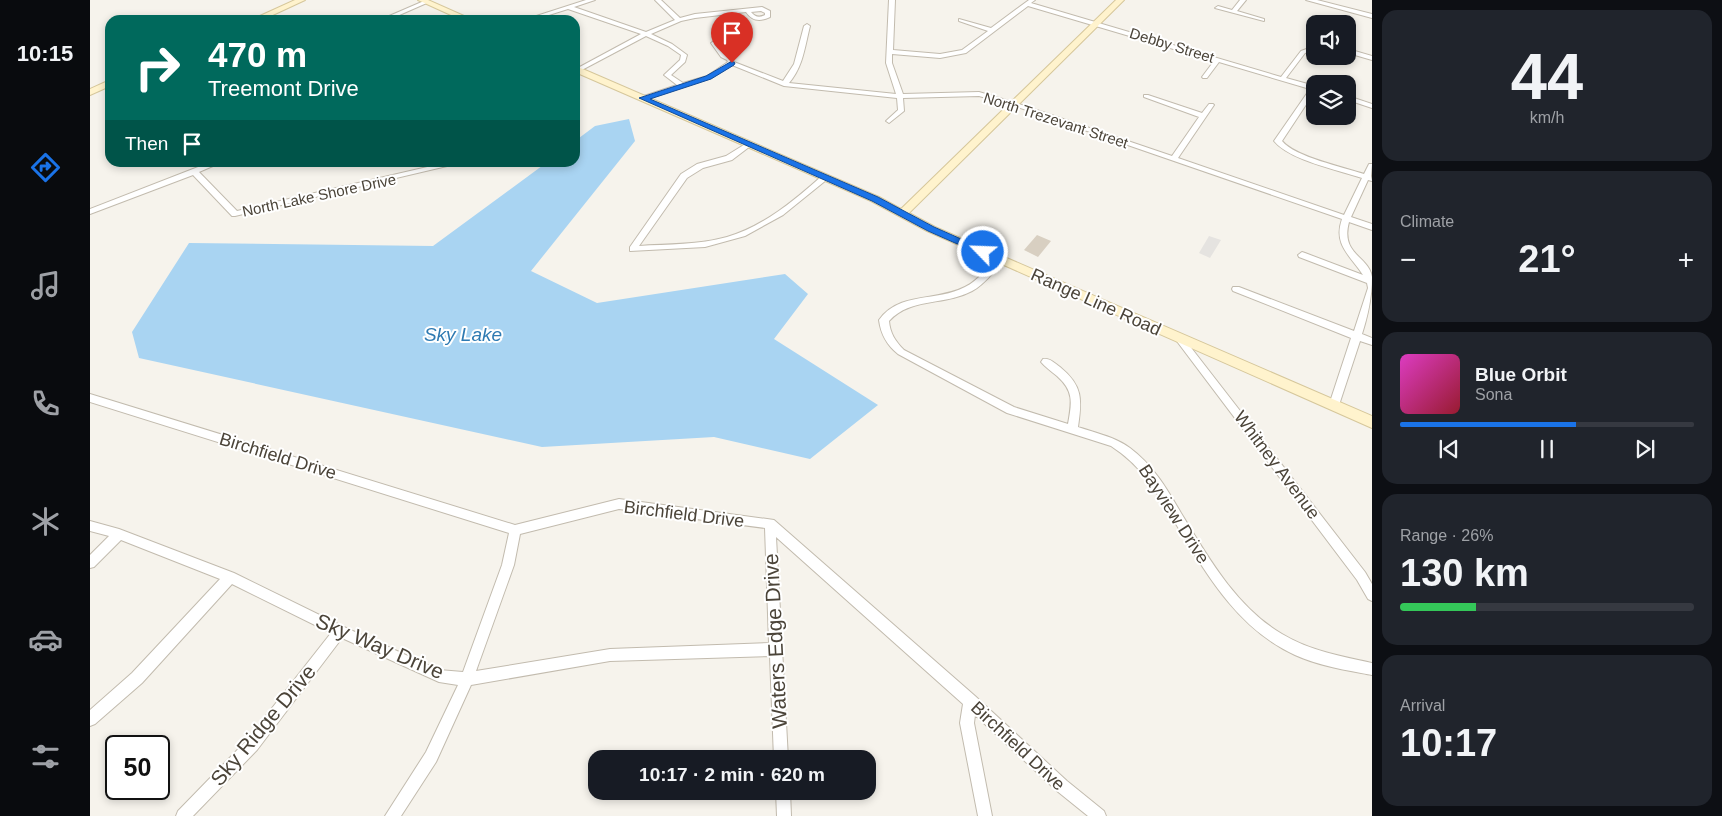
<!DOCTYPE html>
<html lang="en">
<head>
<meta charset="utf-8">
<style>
  :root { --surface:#171b24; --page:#20242c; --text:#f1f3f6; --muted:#9ea1a6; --line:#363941; --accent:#1a73e8 }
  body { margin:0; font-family:Helvetica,sans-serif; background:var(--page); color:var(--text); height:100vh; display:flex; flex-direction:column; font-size:19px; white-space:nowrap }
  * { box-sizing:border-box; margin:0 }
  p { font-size:16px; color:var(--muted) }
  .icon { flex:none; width:28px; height:28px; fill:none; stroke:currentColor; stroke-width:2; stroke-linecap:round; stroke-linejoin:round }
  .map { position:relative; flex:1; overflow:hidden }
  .details { display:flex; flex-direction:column; gap:10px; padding:10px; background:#0d0f14; width:350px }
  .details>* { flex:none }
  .hud { position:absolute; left:15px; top:15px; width:475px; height:152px; border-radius:15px; box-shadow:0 2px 8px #0003; background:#00695c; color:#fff; overflow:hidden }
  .fabs { position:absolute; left:1216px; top:15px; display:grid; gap:10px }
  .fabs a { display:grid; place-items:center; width:50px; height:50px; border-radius:10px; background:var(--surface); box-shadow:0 2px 8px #0003; font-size:25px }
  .speed { position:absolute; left:15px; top:735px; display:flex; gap:10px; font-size:25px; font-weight:700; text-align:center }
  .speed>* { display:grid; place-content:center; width:65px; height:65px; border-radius:50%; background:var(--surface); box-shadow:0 2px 8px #0003; line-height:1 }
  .speed .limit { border:2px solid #111; border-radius:8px; background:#fff; color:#111 }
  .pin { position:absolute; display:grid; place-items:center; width:42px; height:42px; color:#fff; margin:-51px -21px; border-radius:50% 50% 50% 0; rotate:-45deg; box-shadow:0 0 5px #0007 }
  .pin .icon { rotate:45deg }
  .me { position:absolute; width:55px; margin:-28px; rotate:294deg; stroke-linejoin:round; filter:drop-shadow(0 0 4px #0008) }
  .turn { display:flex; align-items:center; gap:18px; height:105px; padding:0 20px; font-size:22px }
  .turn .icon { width:65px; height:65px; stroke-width:2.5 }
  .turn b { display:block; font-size:35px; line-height:42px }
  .then { display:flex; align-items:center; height:48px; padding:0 20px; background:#0003; gap:10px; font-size:19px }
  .big { font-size:38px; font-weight:800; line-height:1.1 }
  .details .tile { flex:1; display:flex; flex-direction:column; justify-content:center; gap:8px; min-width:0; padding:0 18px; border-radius:15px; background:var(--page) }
  .details .dial { align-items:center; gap:0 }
  .dial b { font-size:65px; line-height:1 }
  .song { display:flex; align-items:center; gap:15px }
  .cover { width:60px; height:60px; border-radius:8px; background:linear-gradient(135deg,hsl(310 70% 55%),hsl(350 70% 35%)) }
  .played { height:5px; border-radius:2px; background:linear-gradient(90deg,var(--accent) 60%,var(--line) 60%) }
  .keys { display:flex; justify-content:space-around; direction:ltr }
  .heat { display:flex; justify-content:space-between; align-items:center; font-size:28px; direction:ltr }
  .charge { height:8px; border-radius:4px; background:linear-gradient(90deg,#34c759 26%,var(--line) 0) }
  .trip { position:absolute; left:498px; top:750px; width:288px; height:50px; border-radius:15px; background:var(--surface); box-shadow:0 2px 8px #0003; font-weight:800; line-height:50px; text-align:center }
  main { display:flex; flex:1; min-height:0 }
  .tabs { display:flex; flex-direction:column; width:90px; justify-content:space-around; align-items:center; background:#090b0e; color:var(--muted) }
  .tabs .icon { width:35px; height:35px }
  .tabs .active { color:var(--accent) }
  .tabs b { font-size:22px; color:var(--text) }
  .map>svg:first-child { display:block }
</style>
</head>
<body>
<main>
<nav class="tabs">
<b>10:15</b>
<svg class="icon active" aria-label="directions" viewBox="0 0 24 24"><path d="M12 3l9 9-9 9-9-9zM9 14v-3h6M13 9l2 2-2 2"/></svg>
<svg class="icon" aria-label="music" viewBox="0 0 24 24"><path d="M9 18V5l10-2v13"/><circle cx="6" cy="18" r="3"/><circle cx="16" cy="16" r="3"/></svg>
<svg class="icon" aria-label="phone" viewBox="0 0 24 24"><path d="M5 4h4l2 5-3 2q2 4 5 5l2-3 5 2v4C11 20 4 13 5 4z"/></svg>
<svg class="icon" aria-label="climate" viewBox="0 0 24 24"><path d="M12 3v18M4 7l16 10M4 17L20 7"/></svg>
<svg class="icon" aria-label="car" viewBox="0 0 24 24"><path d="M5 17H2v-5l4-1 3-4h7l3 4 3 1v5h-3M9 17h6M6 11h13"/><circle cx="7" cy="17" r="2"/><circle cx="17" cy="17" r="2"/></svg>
<svg class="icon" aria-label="filters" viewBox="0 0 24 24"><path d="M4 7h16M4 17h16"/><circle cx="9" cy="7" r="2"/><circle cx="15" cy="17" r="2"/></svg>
</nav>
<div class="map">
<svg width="1282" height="816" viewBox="0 0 1282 816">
  <rect width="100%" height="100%" fill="#f6f3ec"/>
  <path fill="#e5e3e0" d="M1119 236 1131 240 1120 258 1109 253Z"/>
  <path fill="#a9d4f2" d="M539 119 545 141 441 271 507 303 695 274 718 294 684 339 788 405 720 459 624 437 452 447 49 358 42 332 99 243 343 246 456 163 485 162V141L505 126Z"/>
  <path fill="#d8cfc1" d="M947 235 961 241 948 257 934 250Z"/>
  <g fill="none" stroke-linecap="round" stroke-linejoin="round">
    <g stroke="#c2bbae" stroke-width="2">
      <path id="minor" d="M496 0H505L484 7 556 32 585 20 565 0H571L590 18 605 14 672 7 680 11V17C670 22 662 21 656 12L605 18 591 21 561 34 582 44 597 55 595 62 581 75 593 83 617 76 638 62 637 60 631 57 621 43 624 41 626 42 635 55 642 58 644 62 693 81 704 64 714 26 717 24 720 26C715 46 713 67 699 83L806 94 796 63 799 0H805L803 50 850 54 872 50 898 31 869 21V19L901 28 939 0H945L941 3 1191 77 1211 51 1225 46V50L1215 53 1196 78 1225 86V91L1192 141C1205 157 1253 167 1274 174L1279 164H1282L1281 176 1282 181 1278 180 1261 217 1282 224V230L1259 222C1250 255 1279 256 1282 277 1282 297 1278 315 1272 334L1282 338V345L1270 341 1249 405 1248 408H1240L1239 405 1261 338 1143 291 1142 289 1143 287H1149L1264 331 1278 288 1277 283 1209 257 1208 255 1212 252 1215 253 1273 275C1260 255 1243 245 1252 219L922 105 889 96 813 98 814 111 799 123 796 121 808 110 807 98 694 86 642 65 621 78 555 99H551V97L587 85 574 75 590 60 591 55 578 46 556 36 488 72 485 70 486 69 551 34 478 9 443 20H434ZM938 6 1124 61 1112 77 1113 78H1117L1129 62 1220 89 1184 141C1199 160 1248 170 1272 178L1254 215 1088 158 1124 105 1123 104H1119L1112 113 1058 95H1054V97L1109 117 1082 156 926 103 889 92 813 94 802 63V54L850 58 876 53ZM671 11 675 13V15C669 18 665 17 661 12Z
        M1150 0H1156L1147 11 1174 19V21L1125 8 1128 6 1142 10Z
        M334 1 339 2 298 20H290Z
        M1258 49 1282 56V60L1258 53Z
        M1258 96 1282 104V108L1258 100Z
        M657 143 663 144 642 160 613 168 597 178 549 246C578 244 609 245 637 237 674 226 705 200 733 175H736L740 177 693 215 655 236 615 247 540 251V247L591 174 607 164 636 156Z
        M121 162H132L109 172 147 211 359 162H374L145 216H142L103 175 0 214V209Z
        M910 257 913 258V262C903 272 894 285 882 291 854 306 821 297 799 321 800 333 805 341 814 350L924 407 978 424C982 402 984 391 967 376 961 371 955 367 951 362L953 359C960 358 964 363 970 367 993 386 992 399 988 427 1006 433 1025 437 1040 448 1063 465 1077 489 1091 513 1118 557 1146 607 1192 634 1220 651 1251 656 1282 663V675C1256 670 1229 666 1205 655 1148 629 1117 575 1086 524 1067 492 1053 467 1021 446L917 413 808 354C797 345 791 335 789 320 810 291 847 302 875 287 888 281 897 268 907 258Z
        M1089 335 1092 336 1275 572 1282 584V601L1278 599 1267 580 1086 340 1084 338Z
        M0 394 425 525 529 499 684 520 885 696 977 781 1014 811 1016 816H998L967 791 885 715 884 723 902 816H888L870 723 873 704 686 537 698 759H684L680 656 520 661 381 685 346 762 311 816H295L336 752 368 685 349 682 252 638 167 750 103 816H86L88 811 157 740 241 633 142 584 52 683 5 724 0 726V710L42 673 130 579 31 540 4 567 0 568V555L19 536 0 531V521L29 529 144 573 254 627 349 670 373 672 412 565 419 533 0 402ZM529 509 675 528 679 643 520 649 386 671 424 565 430 534Z
        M686 791H700L701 816H687Z"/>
    </g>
    <g stroke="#c2bbae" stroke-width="2">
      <path id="tertiary" d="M1216 0H1227L1282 14V18Z"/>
    </g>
    <g stroke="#d6c79b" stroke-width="2">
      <path id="secondary" d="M205 0H215L172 20H161Z
        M328 0H338L383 20H372Z
        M1026 0H1034L819 213 845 227 1282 416V428L837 231 781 201 485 72V66L488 67 789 197 811 209Z
        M20 80V86L0 95V89Z"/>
    </g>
    <use href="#minor" fill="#fff" fill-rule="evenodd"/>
    <use href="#tertiary" fill="#fff" fill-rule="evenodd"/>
    <use href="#secondary" fill="#fff3cd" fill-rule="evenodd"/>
  </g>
  <path fill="#1a73e8" stroke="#114b97" d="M642 61 645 63 644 65 621 79 560 99 788 197 844 227 896 250V254H890L838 231 782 201 549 98 616 76Z"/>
  <g text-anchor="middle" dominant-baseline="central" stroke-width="4" stroke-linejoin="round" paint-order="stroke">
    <g font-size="15" fill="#4b4439" stroke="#fff">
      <text transform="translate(1082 45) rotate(17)">Debby Street</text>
      <text transform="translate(966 120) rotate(18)">North Trezevant Street</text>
      <text transform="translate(229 195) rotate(-12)">North Lake Shore Drive</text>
    </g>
    <g font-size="18" fill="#4b4439" stroke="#fff">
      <text transform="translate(1006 302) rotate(24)">Range Line Road</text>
      <text transform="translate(188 456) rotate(17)">Birchfield Drive</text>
      <text transform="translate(1187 465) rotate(53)">Whitney Avenue</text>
      <text transform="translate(594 514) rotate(7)">Birchfield Drive</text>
      <text transform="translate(1084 514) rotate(57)">Bayview Drive</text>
      <text transform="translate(928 746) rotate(43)">Birchfield Drive</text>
    </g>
    <g font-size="19" font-style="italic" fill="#2e7ab2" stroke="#fff">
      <text x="373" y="334">Sky Lake</text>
    </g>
    <g font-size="21" fill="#4b4439" stroke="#fff">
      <text transform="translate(685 641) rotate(-93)">Waters Edge Drive</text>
      <text transform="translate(290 646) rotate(23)">Sky Way Drive</text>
      <text transform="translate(173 725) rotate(-50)">Sky Ridge Drive</text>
    </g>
  </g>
</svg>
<div class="fabs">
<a><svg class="icon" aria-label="sound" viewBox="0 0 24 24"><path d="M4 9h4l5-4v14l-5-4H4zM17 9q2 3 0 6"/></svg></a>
<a><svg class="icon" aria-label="layers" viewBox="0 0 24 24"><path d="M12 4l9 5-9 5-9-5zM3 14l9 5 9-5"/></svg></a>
</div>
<div class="speed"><div class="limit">50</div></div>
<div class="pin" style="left:642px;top:63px;background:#d93025"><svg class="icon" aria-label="arrive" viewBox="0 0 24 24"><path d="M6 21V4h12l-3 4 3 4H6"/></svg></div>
<svg class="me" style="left:893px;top:252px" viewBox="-20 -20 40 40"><circle r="17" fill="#1a73e8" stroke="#fff" stroke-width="3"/><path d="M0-11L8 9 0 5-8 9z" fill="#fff"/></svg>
<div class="trip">10:17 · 2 min · 620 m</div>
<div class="hud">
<div class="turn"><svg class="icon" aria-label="right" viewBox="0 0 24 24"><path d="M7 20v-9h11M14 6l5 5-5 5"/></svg><div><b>470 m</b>Treemont Drive</div></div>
<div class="then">Then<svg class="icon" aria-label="arrive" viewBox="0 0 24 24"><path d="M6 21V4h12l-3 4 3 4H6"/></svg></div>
</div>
</div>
<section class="details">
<div class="tile dial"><b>44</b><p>km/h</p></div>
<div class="tile"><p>Climate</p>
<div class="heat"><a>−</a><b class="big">21°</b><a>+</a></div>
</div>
<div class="tile">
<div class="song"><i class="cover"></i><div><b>Blue Orbit</b><p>Sona</p></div></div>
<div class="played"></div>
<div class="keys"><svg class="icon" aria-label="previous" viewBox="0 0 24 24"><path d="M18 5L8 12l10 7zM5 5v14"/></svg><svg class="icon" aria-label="pause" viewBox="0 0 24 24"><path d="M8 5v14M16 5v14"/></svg><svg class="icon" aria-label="next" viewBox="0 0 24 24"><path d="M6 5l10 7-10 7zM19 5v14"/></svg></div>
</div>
<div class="tile"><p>Range · 26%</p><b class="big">130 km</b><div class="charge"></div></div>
<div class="tile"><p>Arrival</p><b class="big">10:17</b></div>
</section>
</main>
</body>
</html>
